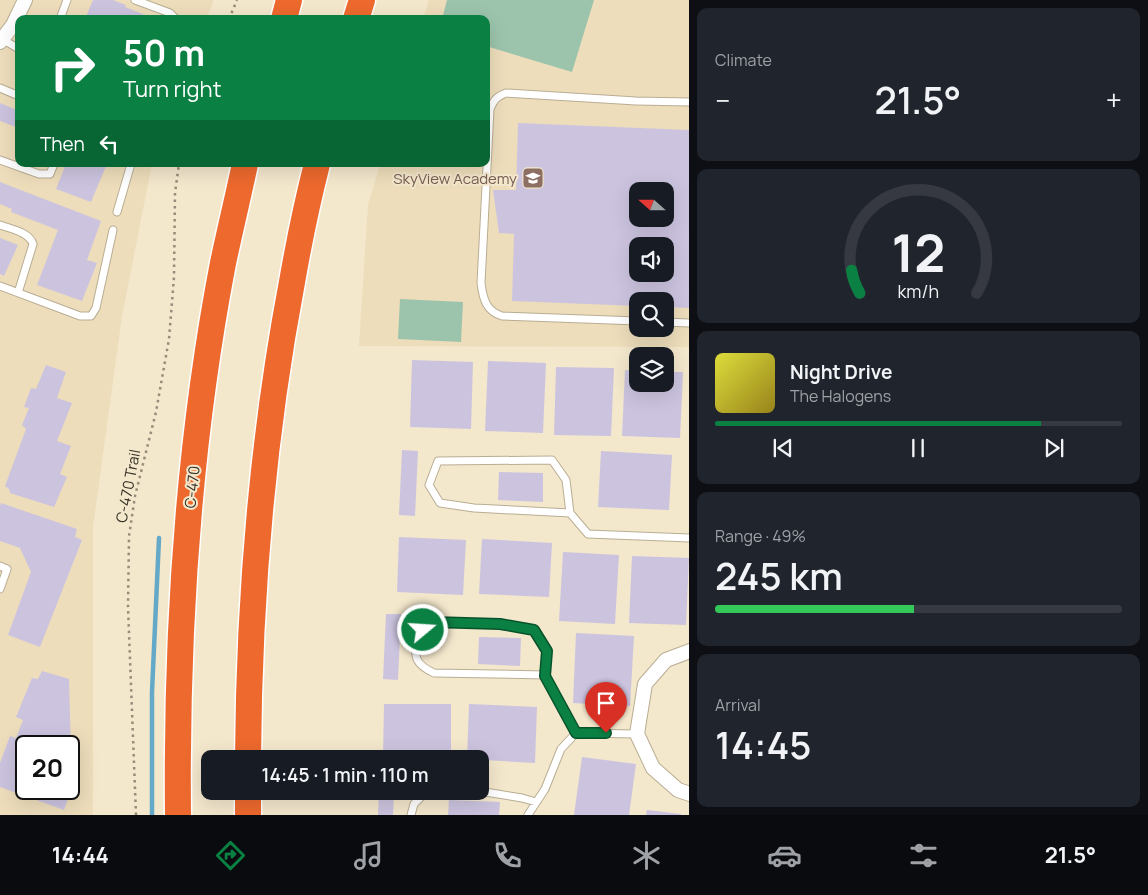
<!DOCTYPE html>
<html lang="en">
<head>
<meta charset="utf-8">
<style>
  :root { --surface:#171b24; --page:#20242c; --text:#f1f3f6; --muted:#9ea1a6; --line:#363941; --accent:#0b8043 }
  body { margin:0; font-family:Manrope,sans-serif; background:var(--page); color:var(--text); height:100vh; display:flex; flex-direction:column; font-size:19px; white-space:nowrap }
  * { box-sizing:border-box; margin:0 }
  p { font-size:16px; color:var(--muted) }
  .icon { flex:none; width:28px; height:28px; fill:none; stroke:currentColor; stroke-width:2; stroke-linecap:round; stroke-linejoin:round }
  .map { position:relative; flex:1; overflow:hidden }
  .side { display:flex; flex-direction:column; gap:8px; padding:8px; background:#0d0f14; width:459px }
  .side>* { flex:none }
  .hud { position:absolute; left:15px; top:15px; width:475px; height:152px; border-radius:10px; box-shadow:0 5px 20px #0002; background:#0b8043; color:#fff; overflow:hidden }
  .needle { width:32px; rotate:291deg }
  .controls { position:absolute; left:629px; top:182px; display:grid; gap:10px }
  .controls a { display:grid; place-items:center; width:45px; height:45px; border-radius:10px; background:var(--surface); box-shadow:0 5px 20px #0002; font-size:25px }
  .speed { position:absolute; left:15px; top:735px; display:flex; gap:10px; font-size:25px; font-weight:700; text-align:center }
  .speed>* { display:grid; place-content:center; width:65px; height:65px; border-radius:50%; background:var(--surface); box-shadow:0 5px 20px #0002; line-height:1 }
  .speed .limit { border:2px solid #111; border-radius:8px; background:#fff; color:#111 }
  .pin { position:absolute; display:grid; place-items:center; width:42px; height:42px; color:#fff; margin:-51px -21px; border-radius:50% 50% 50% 0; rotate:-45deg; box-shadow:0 0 5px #0007 }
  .pin .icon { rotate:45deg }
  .me { position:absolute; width:55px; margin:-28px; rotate:72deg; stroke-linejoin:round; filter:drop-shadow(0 0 4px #0008) }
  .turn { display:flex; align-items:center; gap:18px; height:105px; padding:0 25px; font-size:22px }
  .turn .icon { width:65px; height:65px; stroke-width:2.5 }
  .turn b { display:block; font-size:35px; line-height:42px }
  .then { display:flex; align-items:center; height:48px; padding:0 25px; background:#0003; gap:10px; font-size:19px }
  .big { font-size:38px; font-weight:600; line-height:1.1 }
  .side .widget { flex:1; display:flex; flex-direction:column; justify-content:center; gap:8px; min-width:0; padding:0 18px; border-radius:10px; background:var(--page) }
  .side .dial { align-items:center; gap:0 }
  .dial svg { height:130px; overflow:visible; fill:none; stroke:var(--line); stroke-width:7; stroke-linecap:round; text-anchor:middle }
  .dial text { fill:var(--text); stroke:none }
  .song { display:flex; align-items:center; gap:15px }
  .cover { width:60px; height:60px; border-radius:8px; background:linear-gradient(135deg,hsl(60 70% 55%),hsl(50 70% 35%)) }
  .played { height:5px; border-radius:2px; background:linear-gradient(90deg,var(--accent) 80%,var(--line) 80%) }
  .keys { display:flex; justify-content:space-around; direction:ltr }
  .heat { display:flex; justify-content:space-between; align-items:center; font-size:28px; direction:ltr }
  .charge { height:8px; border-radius:4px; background:linear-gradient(90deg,#34c759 49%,var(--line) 0) }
  .trip { position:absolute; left:201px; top:750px; width:288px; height:50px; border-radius:10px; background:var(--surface); box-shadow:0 5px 20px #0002; font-weight:600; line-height:50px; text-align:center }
  .tab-bar { display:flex; height:80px; justify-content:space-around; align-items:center; background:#090b0e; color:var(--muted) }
  .tab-bar .icon { width:35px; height:35px }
  .tab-bar .current { color:var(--accent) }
  .tab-bar b { font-size:22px; color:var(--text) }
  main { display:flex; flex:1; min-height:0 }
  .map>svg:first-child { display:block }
</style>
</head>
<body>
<main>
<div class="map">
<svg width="690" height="815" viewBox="0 0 690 815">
  <rect width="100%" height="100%" fill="#f3e7cc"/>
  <path fill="#edddbb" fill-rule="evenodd" d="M0 0H214L206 19H19V164H152L122 316 93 527V815H0ZM26 746H69V789H26Z
    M429 0H689V347L359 346 368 205 380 164H486V19H423ZM638 191H665V219H638ZM638 246H665V274H638ZM638 301H665V329H638Z"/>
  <path fill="#9cc4ac" d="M447 0H594L572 72 486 46V19H442Z
    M400 299 463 302 461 342 398 339Z"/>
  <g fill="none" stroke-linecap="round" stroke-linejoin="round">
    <path stroke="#64aac8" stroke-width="4.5" d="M152 815V692L159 538"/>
  </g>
  <path fill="#ccc4df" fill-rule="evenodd" d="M93 0H113L126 5 125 7 155 19H85Z
    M0 103 19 111V133L15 131 16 127 0 121Z
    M518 123 690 130V308L665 307V301H638V306L512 301 514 234 499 233 493 190H516ZM638 191H665V219H638ZM638 246H665V274H638Z
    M66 164H107L91 202 56 189Z
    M0 182 101 221 87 260 97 263 82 301 37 285 58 230 11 212 12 209 0 204Z
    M0 238 18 245 4 276 0 274Z
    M412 360 473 362 471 429 410 427Z
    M488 361 546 363 543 433 485 431Z
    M46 365 66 372 57 398 72 403 57 441 71 446 60 474 67 477 54 507 10 493 9 489 5 486 26 429 22 425 29 408 24 407 31 388 36 389Z
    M556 367 614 368 611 436 554 435Z
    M625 370 638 371V384H665V372H683L680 438 622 436Z
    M402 450 418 451 415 516 399 515Z
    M601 451 672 455 669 510 598 507Z
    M499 472 543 473V502L498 500Z
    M1 503 77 529 75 537 82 540 40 647 8 635 31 572 20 548 0 541V506Z
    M399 537 466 540 463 595 397 592Z
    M482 539 552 543 549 597 479 594Z
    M563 552 619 555 615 624 559 621Z
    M632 556 689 558 686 625 629 623Z
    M386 614H401L398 680 383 679Z
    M576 633 634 636 630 706 573 703Z
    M479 637 521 638 520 666 478 664Z
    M42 671 69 679 72 788 64 810 0 787V763L10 736 16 738 23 720 16 717 32 678 38 679ZM26 746H69V789H26Z
    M384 704H451V758L383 757Z
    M469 704 537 707 535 763 467 759Z
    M582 757 636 764 629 815H574Z
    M379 791H394L393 815H378Z
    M449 800 500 802 499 815H448Z
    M647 810 681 814V815H646Z"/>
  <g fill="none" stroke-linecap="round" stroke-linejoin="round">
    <g stroke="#b9ad93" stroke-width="9">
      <path id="lane" d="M135 0 170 13 176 19
        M60 19 67 0
        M2 39 19 49
        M0 88 19 96
        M0 160 39 174H50L54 164
        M117 212 131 164
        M0 225C11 229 29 232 33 244L18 293
        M0 286 80 316H91L96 308 113 230
        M638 321 502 316C486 311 483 299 481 283L490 109C494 100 496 97 506 93L636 101 690 102
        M665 322 690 323
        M570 513 474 508 440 503 429 485 438 461 552 460 566 480 570 513 588 534 690 538
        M0 566 7 569 0 589
        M545 675 434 673C414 664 415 657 415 637L431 622 500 625 534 630 547 651 545 675 576 733
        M479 791 522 798 536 802
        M411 815 414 804 426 792 443 791
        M528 815 545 789 561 749 576 733 637 734"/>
    </g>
    <g stroke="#b9ad93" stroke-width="16">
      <path id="street" d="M0 42 13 25 25 0
        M690 651 666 660 645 684 637 734 653 768 678 790 690 794"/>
    </g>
    <g stroke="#fff" stroke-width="29">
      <path id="highway" d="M284 19 289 0
        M356 19 362 0
        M248 759C249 598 262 440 292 282 299 242 307 203 317 164
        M178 815C176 630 188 445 223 263 230 230 238 197 245 164
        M248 815V791"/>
    </g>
    <path stroke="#958c79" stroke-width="2.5" stroke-dasharray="2.5 4" stroke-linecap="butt" d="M229 19 237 0
      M136 815 128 607 129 536 135 496 156 412 169 339 174 277 175 193 179 164"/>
    <use href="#lane" stroke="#fff" stroke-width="7"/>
    <use href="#street" stroke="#fff" stroke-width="14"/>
    <use href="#highway" stroke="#ed692e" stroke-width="26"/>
  </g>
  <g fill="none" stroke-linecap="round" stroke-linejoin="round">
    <g stroke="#07532c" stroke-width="12">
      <path id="route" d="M423 630 431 622 500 624 534 630 547 651 545 676 576 733H606"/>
    </g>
    <use href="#route" stroke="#0b8043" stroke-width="9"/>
  </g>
  <defs>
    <g id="school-square" transform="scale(1.125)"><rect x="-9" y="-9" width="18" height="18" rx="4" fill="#8d6e63" stroke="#f3e7cc"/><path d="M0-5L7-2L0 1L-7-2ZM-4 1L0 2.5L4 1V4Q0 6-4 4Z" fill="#fff"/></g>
  </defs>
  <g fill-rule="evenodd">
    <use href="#school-square" x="533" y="178"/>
  </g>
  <g text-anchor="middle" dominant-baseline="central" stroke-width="4" stroke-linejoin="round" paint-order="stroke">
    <g font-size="15" fill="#785e54" stroke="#f3e7cc" text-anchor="end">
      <text x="517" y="178">SkyView Academy</text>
    </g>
    <g font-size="15" fill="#353025" stroke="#f3e7cc">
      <text transform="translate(128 486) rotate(-79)">C-470 Trail</text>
      <text transform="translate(192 487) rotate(-84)">C-470</text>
    </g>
  </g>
</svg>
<div class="controls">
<a><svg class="needle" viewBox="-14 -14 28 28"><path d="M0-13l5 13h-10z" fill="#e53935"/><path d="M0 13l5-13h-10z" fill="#9ea1a6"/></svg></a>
<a><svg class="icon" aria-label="sound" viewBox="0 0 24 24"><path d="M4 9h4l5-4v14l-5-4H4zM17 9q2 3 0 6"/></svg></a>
<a><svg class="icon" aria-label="search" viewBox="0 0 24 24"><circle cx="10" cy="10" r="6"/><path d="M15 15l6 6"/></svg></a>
<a><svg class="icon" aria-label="layers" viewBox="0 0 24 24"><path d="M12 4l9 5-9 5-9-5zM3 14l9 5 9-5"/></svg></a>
</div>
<div class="speed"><div class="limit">20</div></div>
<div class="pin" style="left:606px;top:733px;background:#d93025"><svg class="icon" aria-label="arrive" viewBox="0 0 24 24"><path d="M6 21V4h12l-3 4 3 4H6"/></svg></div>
<svg class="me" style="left:423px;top:630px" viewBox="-20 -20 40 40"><circle r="17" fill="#0b8043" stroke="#fff" stroke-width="3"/><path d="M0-11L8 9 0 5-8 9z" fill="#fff"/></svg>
<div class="trip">14:45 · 1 min · 110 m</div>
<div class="hud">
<div class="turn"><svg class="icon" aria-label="right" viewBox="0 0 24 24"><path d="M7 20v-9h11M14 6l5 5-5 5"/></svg><div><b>50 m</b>Turn right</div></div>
<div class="then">Then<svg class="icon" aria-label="left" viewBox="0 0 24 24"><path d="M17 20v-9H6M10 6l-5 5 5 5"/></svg></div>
</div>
</div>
<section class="side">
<div class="widget"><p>Climate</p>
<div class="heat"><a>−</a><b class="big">21.5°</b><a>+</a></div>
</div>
<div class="widget dial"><svg viewBox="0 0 100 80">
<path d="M14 69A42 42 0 1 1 86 69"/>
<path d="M14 69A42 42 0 0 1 9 55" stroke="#0b8043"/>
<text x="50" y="56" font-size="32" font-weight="700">12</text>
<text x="50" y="72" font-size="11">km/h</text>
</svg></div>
<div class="widget">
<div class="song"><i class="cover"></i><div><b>Night Drive</b><p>The Halogens</p></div></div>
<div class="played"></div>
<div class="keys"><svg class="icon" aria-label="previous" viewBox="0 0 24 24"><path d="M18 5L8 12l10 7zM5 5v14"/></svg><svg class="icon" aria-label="pause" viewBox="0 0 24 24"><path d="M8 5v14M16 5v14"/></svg><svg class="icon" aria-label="next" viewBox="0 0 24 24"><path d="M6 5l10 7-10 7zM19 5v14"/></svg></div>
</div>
<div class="widget"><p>Range · 49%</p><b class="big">245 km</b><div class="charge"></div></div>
<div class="widget"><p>Arrival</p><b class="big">14:45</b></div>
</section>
</main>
<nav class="tab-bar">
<b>14:44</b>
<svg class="icon current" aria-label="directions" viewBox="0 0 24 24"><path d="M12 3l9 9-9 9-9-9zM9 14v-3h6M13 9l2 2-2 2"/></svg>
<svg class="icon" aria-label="music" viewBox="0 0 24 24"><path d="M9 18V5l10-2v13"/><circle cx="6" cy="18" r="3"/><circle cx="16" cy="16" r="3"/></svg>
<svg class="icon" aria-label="phone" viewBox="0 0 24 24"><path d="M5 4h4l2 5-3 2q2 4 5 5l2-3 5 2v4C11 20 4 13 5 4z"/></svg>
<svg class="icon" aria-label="climate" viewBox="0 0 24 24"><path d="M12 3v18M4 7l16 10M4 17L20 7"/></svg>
<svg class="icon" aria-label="car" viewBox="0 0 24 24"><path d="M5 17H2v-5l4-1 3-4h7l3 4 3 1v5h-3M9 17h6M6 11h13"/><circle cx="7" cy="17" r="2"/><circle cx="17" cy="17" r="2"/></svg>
<svg class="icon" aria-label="filters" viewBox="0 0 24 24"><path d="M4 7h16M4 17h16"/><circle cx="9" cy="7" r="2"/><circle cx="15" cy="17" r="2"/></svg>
<b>21.5°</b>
</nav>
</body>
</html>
